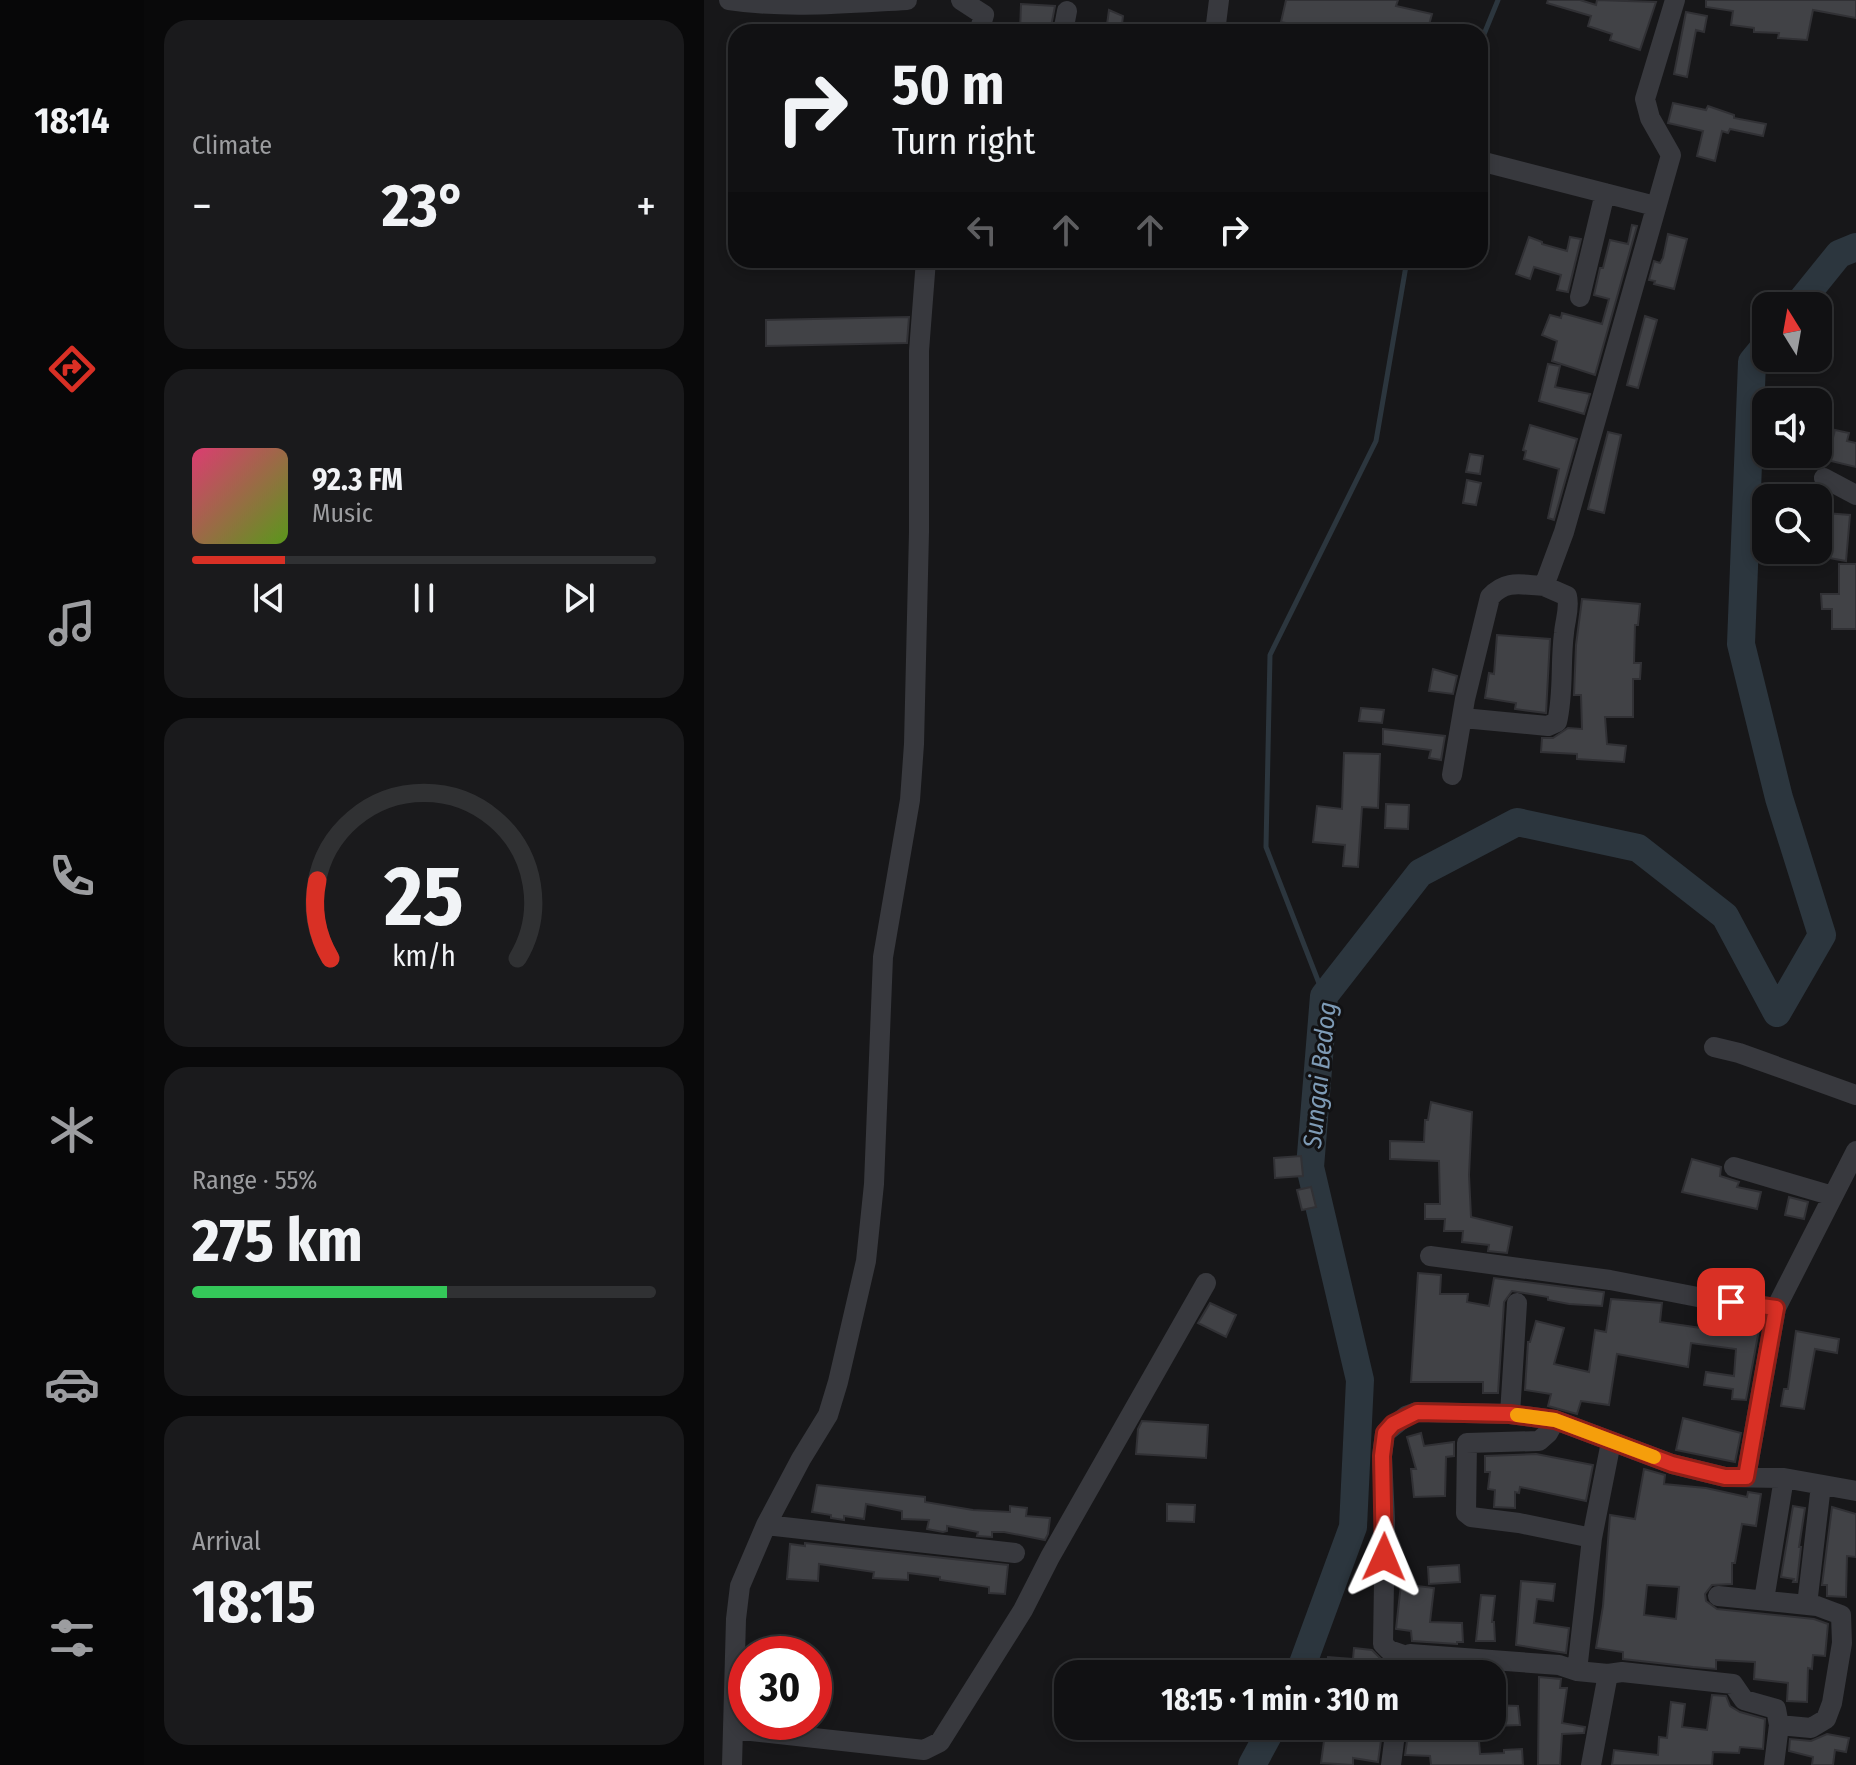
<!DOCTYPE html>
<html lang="en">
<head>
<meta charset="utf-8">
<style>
  :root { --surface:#111113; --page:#1a1a1c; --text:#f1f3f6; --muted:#9c9da0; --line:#303133; --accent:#d93025 }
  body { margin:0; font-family:"Fira Sans Condensed",sans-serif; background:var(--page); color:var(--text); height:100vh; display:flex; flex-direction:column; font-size:30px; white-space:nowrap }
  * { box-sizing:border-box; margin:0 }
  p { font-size:26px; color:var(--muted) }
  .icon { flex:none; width:44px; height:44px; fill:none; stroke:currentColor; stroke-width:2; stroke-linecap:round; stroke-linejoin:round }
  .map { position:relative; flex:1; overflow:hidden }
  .panel { display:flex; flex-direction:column; gap:20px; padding:20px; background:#09090a; width:560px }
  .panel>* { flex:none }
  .banner { position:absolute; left:24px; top:24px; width:760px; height:244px; border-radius:24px; box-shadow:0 4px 12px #0003,0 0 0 2px var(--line); background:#111113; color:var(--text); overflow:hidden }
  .needle { width:52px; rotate:349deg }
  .fabs { position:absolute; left:1048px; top:292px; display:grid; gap:16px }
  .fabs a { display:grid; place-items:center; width:80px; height:80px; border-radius:16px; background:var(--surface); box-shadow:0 4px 12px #0003,0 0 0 2px var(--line); font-size:40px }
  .speed { position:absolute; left:24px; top:1636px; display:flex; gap:16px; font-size:40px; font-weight:700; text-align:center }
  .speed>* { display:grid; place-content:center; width:104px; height:104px; border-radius:50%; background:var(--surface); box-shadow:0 4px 12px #0003,0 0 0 2px var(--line); line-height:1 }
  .speed .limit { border:12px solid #d22; background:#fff; color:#111 }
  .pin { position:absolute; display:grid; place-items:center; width:68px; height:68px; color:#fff; margin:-34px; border-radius:16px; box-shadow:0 4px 12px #0006 }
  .me { position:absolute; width:88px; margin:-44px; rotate:1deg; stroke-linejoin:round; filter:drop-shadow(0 0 6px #0008) }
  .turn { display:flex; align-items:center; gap:28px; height:168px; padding:0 32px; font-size:36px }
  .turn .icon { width:104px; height:104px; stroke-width:2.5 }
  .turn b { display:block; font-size:56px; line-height:68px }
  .lanes { display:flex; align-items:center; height:76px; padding:0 32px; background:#0003; justify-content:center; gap:40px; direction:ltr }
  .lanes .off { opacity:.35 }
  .big { font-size:60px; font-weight:700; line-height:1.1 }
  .panel .card { flex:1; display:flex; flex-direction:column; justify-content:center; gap:12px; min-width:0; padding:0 28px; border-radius:24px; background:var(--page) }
  .panel .dial { align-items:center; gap:0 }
  .dial svg { height:208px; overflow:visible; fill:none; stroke:var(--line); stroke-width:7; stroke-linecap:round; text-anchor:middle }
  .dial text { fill:var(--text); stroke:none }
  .song { display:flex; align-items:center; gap:24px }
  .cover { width:96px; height:96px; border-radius:12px; background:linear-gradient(135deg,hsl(340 70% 55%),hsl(90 70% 35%)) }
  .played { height:8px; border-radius:4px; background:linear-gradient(90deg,var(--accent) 20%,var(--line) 20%) }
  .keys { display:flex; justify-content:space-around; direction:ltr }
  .heat { display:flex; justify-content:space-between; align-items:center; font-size:44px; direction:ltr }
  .charge { height:12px; border-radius:6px; background:linear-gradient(90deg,#34c759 55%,var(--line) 0) }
  .trip { position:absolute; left:350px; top:1660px; width:452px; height:80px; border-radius:24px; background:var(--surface); box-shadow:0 4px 12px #0003,0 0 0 2px var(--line); font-weight:700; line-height:80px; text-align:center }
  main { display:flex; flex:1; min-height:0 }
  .dock { display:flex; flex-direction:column; width:144px; justify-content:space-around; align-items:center; background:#070708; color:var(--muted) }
  .dock .icon { width:56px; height:56px }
  .dock .active { color:var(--accent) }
  .dock b { font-size:36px; color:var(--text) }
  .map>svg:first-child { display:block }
</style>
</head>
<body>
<main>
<nav class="dock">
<b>18:14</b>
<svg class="icon active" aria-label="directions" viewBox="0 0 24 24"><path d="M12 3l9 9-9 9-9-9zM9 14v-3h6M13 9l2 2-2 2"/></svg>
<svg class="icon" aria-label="music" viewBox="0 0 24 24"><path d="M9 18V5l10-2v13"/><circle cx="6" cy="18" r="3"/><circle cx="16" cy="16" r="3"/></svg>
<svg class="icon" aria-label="phone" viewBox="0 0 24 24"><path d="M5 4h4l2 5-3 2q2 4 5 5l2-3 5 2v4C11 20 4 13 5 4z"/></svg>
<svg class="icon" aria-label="climate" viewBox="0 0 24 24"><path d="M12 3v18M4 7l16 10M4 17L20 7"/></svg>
<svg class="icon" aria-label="car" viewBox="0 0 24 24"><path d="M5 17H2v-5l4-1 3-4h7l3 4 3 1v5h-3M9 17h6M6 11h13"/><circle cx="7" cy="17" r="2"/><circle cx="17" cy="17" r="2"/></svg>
<svg class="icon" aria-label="filters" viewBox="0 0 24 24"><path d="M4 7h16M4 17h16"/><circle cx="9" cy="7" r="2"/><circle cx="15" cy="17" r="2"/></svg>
</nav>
<section class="panel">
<div class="card"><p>Climate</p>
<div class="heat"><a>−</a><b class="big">23°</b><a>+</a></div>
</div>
<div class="card">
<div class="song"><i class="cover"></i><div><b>92.3 FM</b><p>Music</p></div></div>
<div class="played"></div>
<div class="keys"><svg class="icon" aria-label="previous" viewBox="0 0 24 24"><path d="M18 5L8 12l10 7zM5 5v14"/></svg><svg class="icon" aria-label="pause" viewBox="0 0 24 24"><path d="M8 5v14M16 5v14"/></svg><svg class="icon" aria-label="next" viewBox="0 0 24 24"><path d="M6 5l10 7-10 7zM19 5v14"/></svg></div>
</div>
<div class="card dial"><svg viewBox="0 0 100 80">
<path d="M14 69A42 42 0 1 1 86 69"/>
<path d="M14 69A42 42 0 0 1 9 39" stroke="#d93025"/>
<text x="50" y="56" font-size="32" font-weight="700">25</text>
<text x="50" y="72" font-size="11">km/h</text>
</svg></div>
<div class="card"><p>Range · 55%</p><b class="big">275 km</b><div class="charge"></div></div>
<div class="card"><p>Arrival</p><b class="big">18:15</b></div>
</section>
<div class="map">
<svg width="1152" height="1765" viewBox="0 0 1152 1765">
  <rect width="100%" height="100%" fill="#171719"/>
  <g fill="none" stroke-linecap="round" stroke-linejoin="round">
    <path stroke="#2c363e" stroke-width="5" d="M776 44 794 0
      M620 996 562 847 566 655 672 441 703 260"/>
    <path stroke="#2c363e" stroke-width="28" d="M1093 306 1135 254 1152 247
      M595 1674 649 1527 656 1380 606 1167 620 996 716 873 813 822 934 848 1021 916 1073 1013 1118 935 1075 798 1037 644 1048 362 1062 345
      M548 1765 569 1726"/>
  </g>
  <path fill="#414246" stroke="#313135" stroke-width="2" fill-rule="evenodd" d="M582 0H694L692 6 728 14 723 32H622L577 22Z
    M844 0H876L892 5 893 0 952 2 936 50 906 40 908 34 884 26 887 16 843 3Z
    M1002 0H1152V18L1109 10 1103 40 1074 38 1075 33 1050 32V28L1027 25 1029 11 1002 7Z
    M317 4 351 6 346 32H316Z
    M405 10 419 16 417 32H402Z
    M982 12 1003 16 1000 32 992 30 983 77 970 74Z
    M969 103 1002 110 1004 106 1030 115V118L1062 124 1059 136 1026 129 1024 133 1018 131 1011 161 993 156 999 131 964 123Z
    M928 225 933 226 891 375 848 361 853 341 838 335 846 315 857 318 858 313 898 324 905 299 890 295 896 268H899L906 240 924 244Z
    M964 234 983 239 970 289 950 284 951 281 945 280 950 261 956 263 959 258Z
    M825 237 838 242V244L863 251 866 237 877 239 864 292 853 290 857 275 830 267 826 279 812 274Z
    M941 316 953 320 934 388 923 385Z
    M205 317 203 343 62 346V320Z
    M844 364 856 366 851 387 886 394 880 414 835 401Z
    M826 425 873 439 850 520 844 518 855 469 820 459 822 451 819 450Z
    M1131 430 1145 433 1143 441 1152 443V467L1123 460Z
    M904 432 917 435 900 513 884 509Z
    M766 454 779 456 776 474 762 472Z
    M763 480 777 483 772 505 759 503Z
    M1121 513 1146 515 1142 561 1114 556V536L1120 537Z
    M1135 564H1152V629H1128V609H1118L1117 594H1135Z
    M878 599 936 604 934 625H931L930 663H937L936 679H929V717H901L903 744 922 746 920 762 873 759V754L837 752 838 738H849L864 728 878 729 877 695H870L872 645Z
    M793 635 846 639 842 713 811 709 812 703 781 698 785 673 790 674Z
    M729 669 753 676 749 694 725 691Z
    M657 708 680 710 678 723 655 721Z
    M679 729 741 736 737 760 725 758 727 750 679 744Z
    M640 753 676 754 674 808 658 807 654 867 639 866 641 845 609 842 613 806 638 809Z
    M682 804 705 805 704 829 681 828Z
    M727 1102 768 1112 765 1175 767 1217 808 1227 803 1253 784 1251 785 1245 758 1242 759 1231H740L741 1219H721V1204H736L735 1161 686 1159V1141L720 1142 721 1120H724Z
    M597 1156 599 1176 571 1178 570 1158Z
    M988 1159 1017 1167 1016 1176 1035 1182 1033 1187 1057 1192 1053 1209 978 1192Z
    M607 1187 612 1207 598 1210 593 1190Z
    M1085 1197 1104 1202 1100 1219 1081 1215Z
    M714 1273 737 1275 736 1294H764L763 1302 785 1306 790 1278 900 1292 898 1306 865 1304 844 1300V1297L808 1291 800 1302 794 1393H779V1382H707Z
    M907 1299 958 1303 956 1322 1004 1329 1005 1317 1057 1319 1042 1400 1028 1399 1029 1389 1000 1385 1002 1372 1030 1376 1032 1349 987 1343 984 1367 913 1354 905 1405 877 1401 873 1414 844 1406 847 1394 821 1390 824 1342H826L832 1321 860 1328 850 1364 885 1372 891 1330 902 1332Z
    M506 1303 532 1315 522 1337 494 1323Z
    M1092 1331 1135 1339 1133 1353 1111 1349 1100 1409 1077 1406 1080 1389H1084Z
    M979 1418 1037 1433 1031 1462 972 1450Z
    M438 1421 504 1425 502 1458 432 1454 434 1429Z
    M717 1433 720 1446 750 1442V1456L742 1457 741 1496 710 1497 707 1469H712L703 1437Z
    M832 1454 889 1465 882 1501 816 1487 815 1493 811 1492V1508L790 1507 791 1490 784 1489 786 1472H781V1456Z
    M940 1469 961 1475 960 1484 1002 1488 1043 1497 1044 1492 1057 1494 1052 1526 1038 1524 1031 1563H1028V1584L1008 1585 1001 1594 1002 1601 1013 1609 1110 1619 1124 1624 1121 1656 1109 1655 1108 1669 1104 1668 1103 1702 1083 1701 1084 1683 1050 1679 1051 1662 1012 1660V1669L989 1667 919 1659V1652L892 1648 899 1606 906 1515 931 1519ZM943 1585 975 1587 972 1619 940 1615Z
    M113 1485 221 1497V1502L269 1510 306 1512V1506L323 1508 322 1516 346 1518 344 1534 341 1540 300 1532H288V1537L273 1536 274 1532 243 1526V1531L239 1532 223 1529 225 1520 198 1519V1511L162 1504 160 1519 140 1516V1520L127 1518V1515L108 1512Z
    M463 1504 491 1505 490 1522 463 1521Z
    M1089 1506 1101 1508 1095 1547H1097L1093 1582H1089L1090 1579 1077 1577Z
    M1128 1507 1152 1514V1557L1143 1556 1142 1597 1123 1596V1585H1118Z
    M101 1543 304 1565 301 1594 285 1593V1587L236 1580V1577L204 1573V1580L169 1578 170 1572 115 1564 114 1581 83 1579 86 1544 101 1546Z
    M755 1565 756 1582 725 1584 724 1567Z
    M817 1581 851 1584 849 1601 833 1599 830 1623 865 1628 862 1653 812 1645Z
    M697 1584 730 1588 726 1622 758 1623 759 1642H753V1644L708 1641 707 1631 692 1629Z
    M777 1595 791 1596 788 1622H790L791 1641H772Z
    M650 1648 668 1650 681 1663 680 1674H622L624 1657 649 1659Z
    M835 1677 857 1679 856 1688H863L858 1723 881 1727 880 1733 858 1734 856 1765H834Z
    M1008 1695 1022 1696 1026 1706 1036 1712 1061 1719 1059 1749 1036 1747 1035 1753 1009 1752 1008 1765H908L910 1750 954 1755 955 1737 963 1738 967 1702 981 1704 978 1727 1003 1730Z
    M788 1705 814 1706 816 1725 788 1726Z
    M622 1726H679L674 1762 649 1758V1765L617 1763Z
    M732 1726 774 1727 776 1754 800 1753V1750L818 1749 819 1765H727L726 1756 701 1755 705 1727 732 1728Z
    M1123 1734 1145 1738 1142 1752 1131 1750 1129 1765H1108L1109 1757 1085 1751 1086 1739 1107 1741Z"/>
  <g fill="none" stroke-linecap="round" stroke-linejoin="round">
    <path stroke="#38393e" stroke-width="20" d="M25 0C83 9 145 3 203 0
      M257 0 280 15 275 32
      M359 32 363 11
      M511 32 515 0
      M776 161 951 206
      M876 297 901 193
      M1120 478 1152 495
      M759 718 844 726 853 722C860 693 856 663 860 633 861 620 866 609 863 596L840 586
      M748 775 761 699 786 597C802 579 818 585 840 586L860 532 967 155 946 118 941 99 971 0
      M1010 1047 1035 1053 1152 1095
      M1030 1167 1129 1196
      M726 1256 906 1280 1004 1299 1072 1308
      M806 1414 813 1303
      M851 1420 844 1433 835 1441 763 1443 762 1513 767 1517 815 1523 888 1538
      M1042 1477 1072 1308 1152 1151
      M62 1525 311 1553
      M1014 1596 1113 1606 1137 1615 1138 1643 1128 1703 1122 1719 1107 1728 1075 1725
      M1060 1600 1080 1478
      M1103 1605 1117 1485
      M702 1656 685 1650 679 1644 681 1520 678 1456 681 1433 702 1416 713 1412 806 1414 851 1420 968 1464 1021 1477 1080 1478 1152 1491
      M698 1674 699 1659 706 1654 855 1665 873 1671
      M904 1674 918 1672 1029 1684 1040 1700 1072 1709 1075 1725 1070 1765
      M29 1729 220 1750 236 1742 319 1610 346 1557 502 1283
      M28 1765 32 1619 36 1586 62 1525 97 1459 124 1415 134 1382 162 1261 170 1184 179 957 206 800 210 744 215 532V351L222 260
      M687 1765 692 1726
      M887 1765 904 1674 873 1671 888 1538 907 1442"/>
  </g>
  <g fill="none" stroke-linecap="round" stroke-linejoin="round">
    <g stroke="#8d1f18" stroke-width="20">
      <path id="route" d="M680 1557 678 1456 681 1433 689 1424 713 1412 806 1414 851 1420 968 1464 1021 1477H1042L1072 1308 1027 1302"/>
    </g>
    <use href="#route" stroke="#d93025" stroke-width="14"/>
    <path stroke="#f59e0b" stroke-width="14" d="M813 1415 851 1420 950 1457"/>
  </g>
  <g text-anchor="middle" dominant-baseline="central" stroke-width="6" stroke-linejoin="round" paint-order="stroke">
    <g font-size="26" font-style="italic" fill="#7e9bb6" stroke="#121214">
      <text transform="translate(616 1075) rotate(-84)">Sungai Bedog</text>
    </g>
  </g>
</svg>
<div class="fabs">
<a><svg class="needle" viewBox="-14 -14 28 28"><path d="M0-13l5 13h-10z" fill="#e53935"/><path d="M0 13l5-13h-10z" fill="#9c9da0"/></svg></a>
<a><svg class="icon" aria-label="sound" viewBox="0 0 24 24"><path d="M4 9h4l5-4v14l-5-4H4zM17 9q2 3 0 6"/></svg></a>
<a><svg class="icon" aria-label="search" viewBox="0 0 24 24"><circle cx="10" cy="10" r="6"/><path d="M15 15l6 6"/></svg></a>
</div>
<div class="speed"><div class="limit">30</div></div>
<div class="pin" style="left:1027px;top:1302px;background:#d93025"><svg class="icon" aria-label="arrive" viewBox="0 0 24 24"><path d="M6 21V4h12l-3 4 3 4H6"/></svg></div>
<svg class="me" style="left:680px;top:1557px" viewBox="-20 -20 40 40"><path d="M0-17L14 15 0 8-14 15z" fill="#d93025" stroke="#fff" stroke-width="4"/></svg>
<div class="trip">18:15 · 1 min · 310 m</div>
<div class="banner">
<div class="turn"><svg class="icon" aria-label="right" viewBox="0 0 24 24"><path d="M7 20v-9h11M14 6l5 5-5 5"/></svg><div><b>50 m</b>Turn right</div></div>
<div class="lanes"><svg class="icon off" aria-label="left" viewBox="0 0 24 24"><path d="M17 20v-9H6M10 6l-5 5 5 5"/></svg><svg class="icon off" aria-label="ahead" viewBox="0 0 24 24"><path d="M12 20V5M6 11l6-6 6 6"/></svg><svg class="icon off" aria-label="ahead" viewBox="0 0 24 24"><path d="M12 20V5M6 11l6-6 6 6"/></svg><svg class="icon" aria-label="right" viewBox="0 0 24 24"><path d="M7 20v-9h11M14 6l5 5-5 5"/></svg></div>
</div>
</div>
</main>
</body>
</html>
